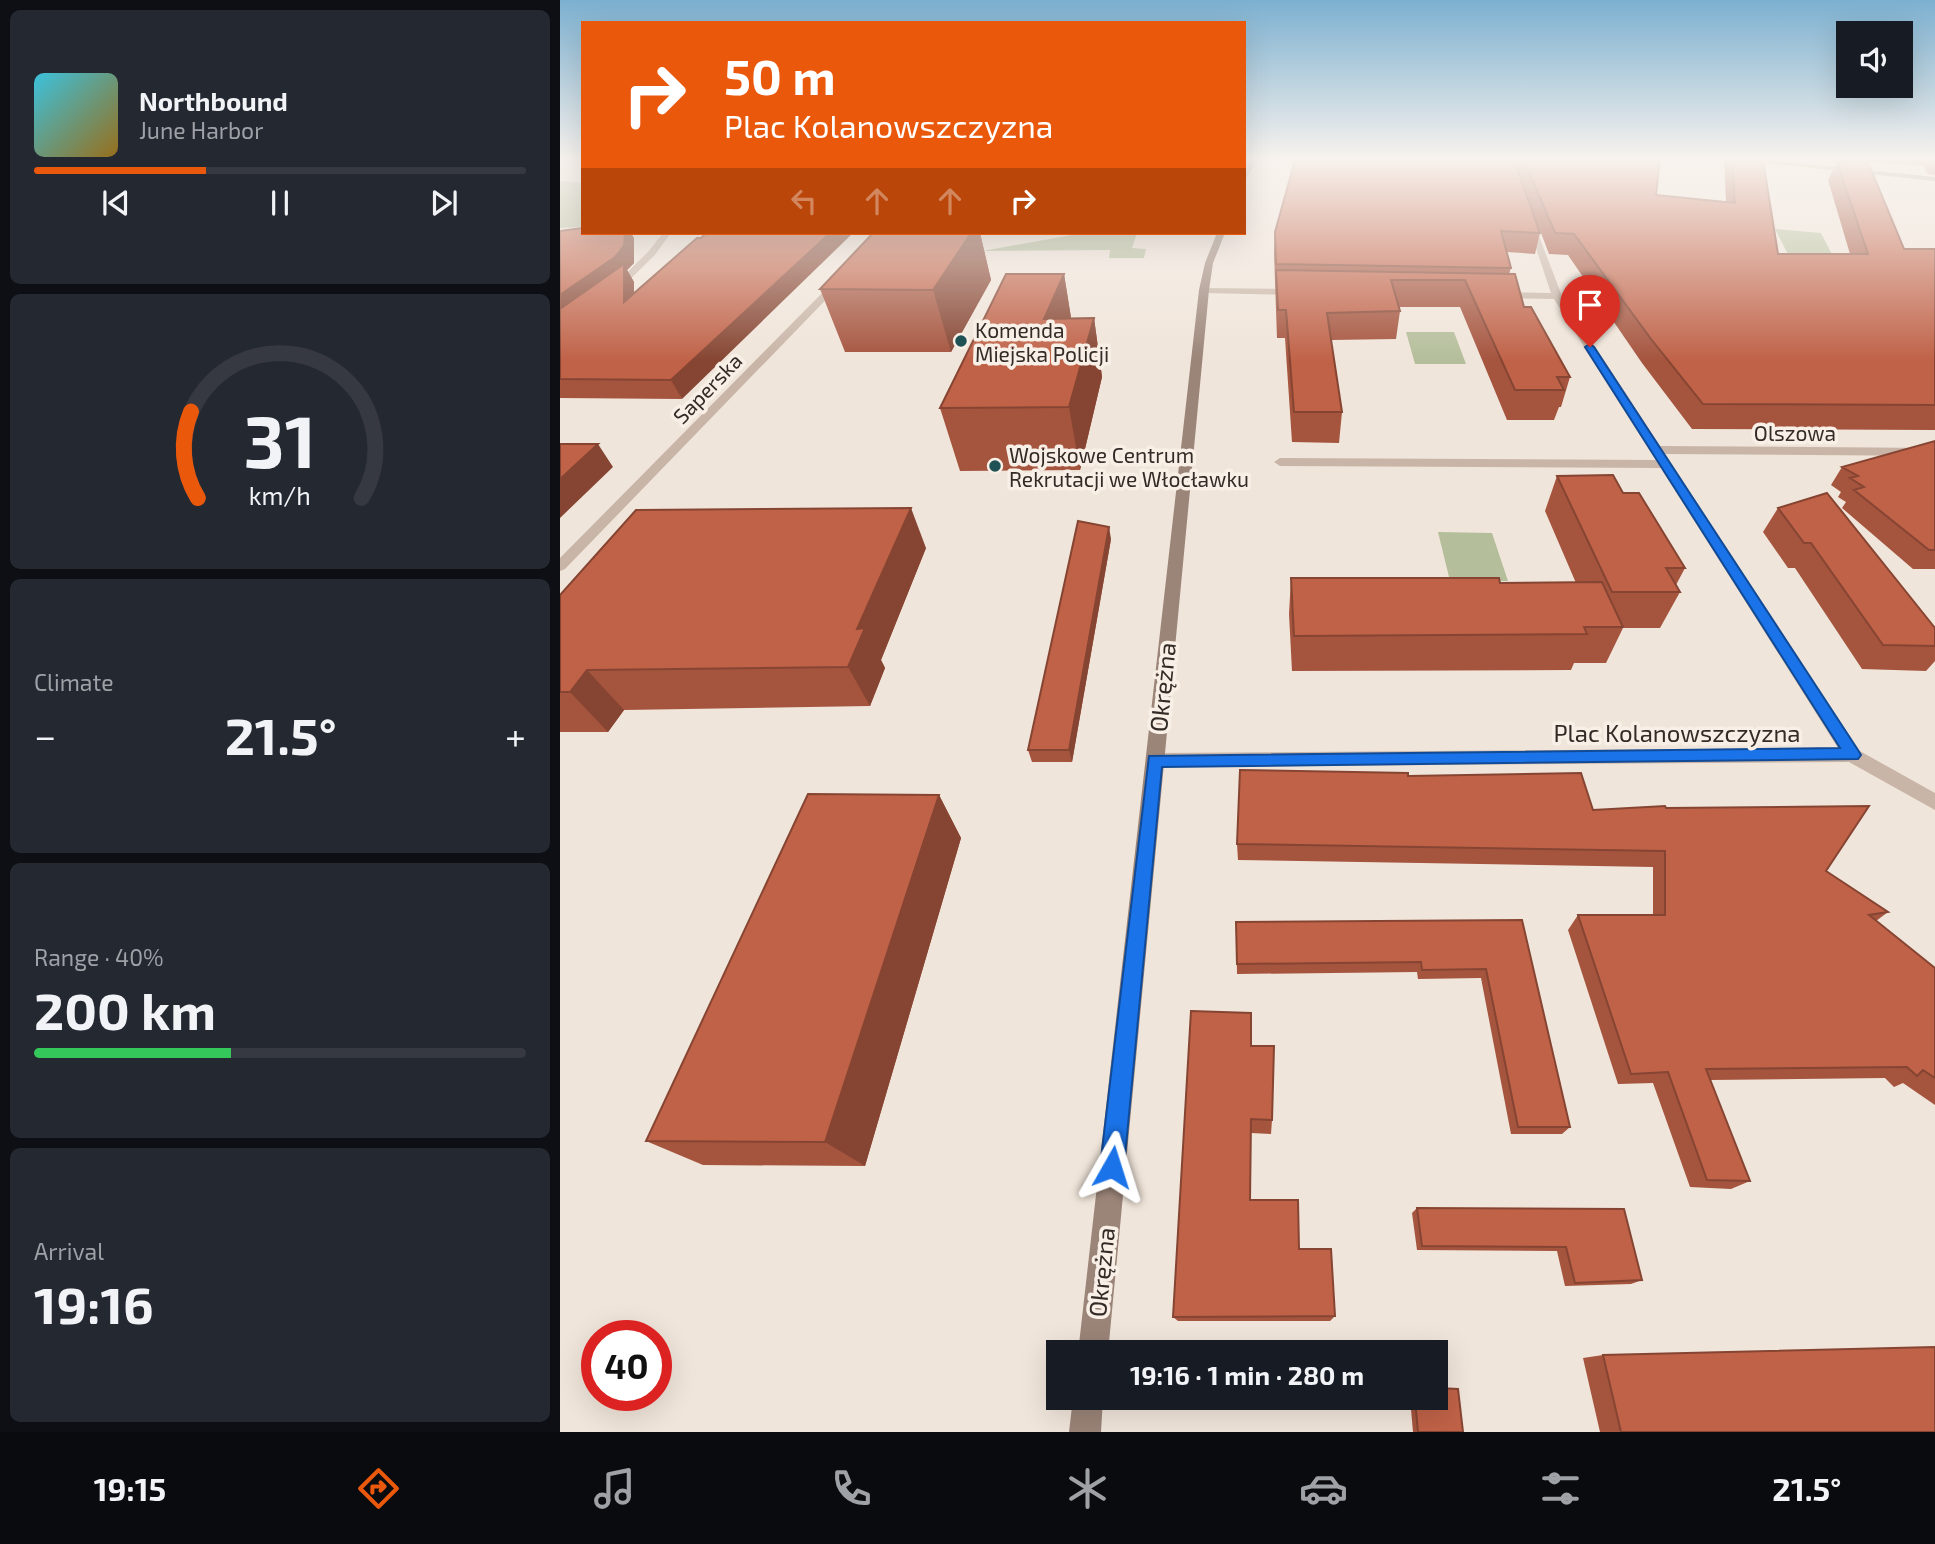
<!DOCTYPE html>
<html lang="en">
<head>
<meta charset="utf-8">
<style>
  :root { --surface:#171b24; --page:#242831; --text:#f1f3f6; --muted:#9ea1a6; --line:#363941; --accent:#ea580c }
  body { margin:0; font-family:"Exo 2",sans-serif; background:var(--page); color:var(--text); height:100vh; display:flex; flex-direction:column; font-size:26px; white-space:nowrap }
  * { box-sizing:border-box; margin:0 }
  p { font-size:23px; color:var(--muted) }
  .icon { flex:none; width:38px; height:38px; fill:none; stroke:currentColor; stroke-width:2; stroke-linecap:round; stroke-linejoin:round }
  .map { position:relative; flex:1; overflow:hidden }
  .side { display:flex; flex-direction:column; gap:10px; padding:10px; background:#0d0f14; width:560px }
  .side>* { flex:none }
  .banner { position:absolute; left:21px; top:21px; width:665px; height:214px; border-radius:0px; box-shadow:0 7px 28px #0002; background:#ea580c; color:#fff; overflow:hidden }
  .fabs { position:absolute; left:1276px; top:21px; display:grid; gap:14px }
  .fabs a { display:grid; place-items:center; width:77px; height:77px; border-radius:0px; background:var(--surface); box-shadow:0 7px 28px #0002; font-size:35px }
  .speed { position:absolute; left:21px; top:1320px; display:flex; gap:14px; font-size:35px; font-weight:700; text-align:center }
  .speed>* { display:grid; place-content:center; width:91px; height:91px; border-radius:50%; background:var(--surface); box-shadow:0 7px 28px #0002; line-height:1 }
  .speed .limit { border:10px solid #d22; background:#fff; color:#111 }
  .pin { position:absolute; display:grid; place-items:center; width:60px; height:60px; color:#fff; margin:-72px -30px; border-radius:50% 50% 50% 0; rotate:-45deg; box-shadow:0 0 7px #0007 }
  .pin .icon { rotate:45deg }
  .me { position:absolute; width:77px; margin:-38px; rotate:6deg; stroke-linejoin:round; filter:drop-shadow(0 0 5px #0008) }
  .turn { display:flex; align-items:center; gap:24px; height:147px; padding:0 28px; font-size:32px }
  .turn .icon { width:91px; height:91px; stroke-width:2.5 }
  .turn b { display:block; font-size:49px; line-height:60px }
  .lanes { display:flex; align-items:center; height:66px; padding:0 28px; background:#0003; justify-content:center; gap:35px; direction:ltr }
  .lanes .off { opacity:.35 }
  .big { font-size:52px; font-weight:700; line-height:1.1 }
  .side .card { flex:1; display:flex; flex-direction:column; justify-content:center; gap:10px; min-width:0; padding:0 24px; border-radius:10px; background:var(--page) }
  .side .dial { align-items:center; gap:0 }
  .dial svg { height:182px; overflow:visible; fill:none; stroke:var(--line); stroke-width:7; stroke-linecap:round; text-anchor:middle }
  .dial text { fill:var(--text); stroke:none }
  .song { display:flex; align-items:center; gap:21px }
  .cover { width:84px; height:84px; border-radius:10px; background:linear-gradient(135deg,hsl(190 70% 55%),hsl(40 70% 35%)) }
  .played { height:7px; border-radius:4px; background:linear-gradient(90deg,var(--accent) 35%,var(--line) 35%) }
  .keys { display:flex; justify-content:space-around; direction:ltr }
  .heat { display:flex; justify-content:space-between; align-items:center; font-size:38px; direction:ltr }
  .charge { height:10px; border-radius:5px; background:linear-gradient(90deg,#34c759 40%,var(--line) 0) }
  .trip { position:absolute; left:486px; top:1340px; width:402px; height:70px; border-radius:0px; background:var(--surface); box-shadow:0 7px 28px #0002; font-weight:700; line-height:70px; text-align:center }
  .menu { display:flex; height:112px; justify-content:space-around; align-items:center; background:#090b0e; color:var(--muted) }
  .menu .icon { width:49px; height:49px }
  .menu .current { color:var(--accent) }
  .menu b { font-size:32px; color:var(--text) }
  main { display:flex; flex:1; min-height:0 }
  .map>svg:first-child { display:block }
</style>
</head>
<body>
<main>
<section class="side">
<div class="card">
<div class="song"><i class="cover"></i><div><b>Northbound</b><p>June Harbor</p></div></div>
<div class="played"></div>
<div class="keys"><svg class="icon" aria-label="previous" viewBox="0 0 24 24"><path d="M18 5L8 12l10 7zM5 5v14"/></svg><svg class="icon" aria-label="pause" viewBox="0 0 24 24"><path d="M8 5v14M16 5v14"/></svg><svg class="icon" aria-label="next" viewBox="0 0 24 24"><path d="M6 5l10 7-10 7zM19 5v14"/></svg></div>
</div>
<div class="card dial"><svg viewBox="0 0 100 80">
<path d="M14 69A42 42 0 1 1 86 69"/>
<path d="M14 69A42 42 0 0 1 11 31" stroke="#ea580c"/>
<text x="50" y="56" font-size="32" font-weight="700">31</text>
<text x="50" y="72" font-size="11">km/h</text>
</svg></div>
<div class="card"><p>Climate</p>
<div class="heat"><a>−</a><b class="big">21.5°</b><a>+</a></div>
</div>
<div class="card"><p>Range · 40%</p><b class="big">200 km</b><div class="charge"></div></div>
<div class="card"><p>Arrival</p><b class="big">19:16</b></div>
</section>
<div class="map">
<svg width="1375" height="1432" viewBox="0 0 1375 1432">
  <rect width="100%" height="100%" fill="#f0e5da"/>
  <path fill="#b4be9b" d="M0 181 23 183V227L0 228Z
    M1215 229 1261 233 1277 264H1233Z
    M523 233H577L572 248 586 249 584 258H549L550 250 422 251Z
    M846 332H894L906 364H855Z
    M878 532 932 533 948 581H890Z"/>
  <g fill="none" stroke-linecap="round" stroke-linejoin="round">
    <path fill="#c8b5a7" fill-rule="evenodd" d="M967 221 974 223 1002 296 1100 446 1375 448V456L1105 454 1298 750 1375 793V810L1289 762 595 767 589 765 586 760 589 755 595 753 1278 748 1101 468 720 466 714 462 720 458 1096 460 994 299 938 298 933 295 938 292 991 293Z
      M103 233H111L94 256 56 293H50V289L88 252Z
      M276 279 284 281 5 569 0 571V558Z
      M641 288 738 289 743 292 738 295 644 293 641 292Z"/>
    <path fill="#9b8478" fill-rule="evenodd" d="M690 160H697L684 182V173Z
      M1179 160H1206L1375 177V181Z
      M657 233H665L653 263 649 290 548 1353H518L639 290 645 263Z
      M513 1398H543L541 1432H509Z"/>
  </g>
  <path fill="#a5543e" d="M735 160H1100L1096 195 1166 202 1164 160H1203L1218 254H1290L1268 180 1277 162 1282 160H1375V175L1368 174 1363 166 1307 161 1344 249H1375V430L1132 429 1082 363 1008 255 989 254 962 183 980 233 975 254 947 252 951 268 949 274 964 307 1010 377 1001 407H999L994 420H947L900 307H839L840 311 836 339 771 340 782 412 779 443 732 442 725 338H717L714 253 715 232Z
    M0 231 74 238V263L67 270 74 282V293L122 399 0 398Z
    M313 233H420L431 280 391 352H285L260 289Z
    M504 274 511 318H534L542 377 520 470 400 471 380 408Z
    M1375 441V569H1353L1282 508 1286 502 1278 497 1281 492 1271 485 1282 467Z
    M997 476 1063 493 1125 568 1116 585 1120 592 1100 628H1063L1046 663H1014L1011 670 732 671 729 614 731 578 940 583H1016L985 511Z
    M1218 508 1375 628V661L1366 671 1302 669 1235 568H1228L1203 532Z
    M551 539 512 762H472L468 750Z
    M366 548 321 660 325 668 310 706 64 710 48 732H0V595Z
    M848 776 1033 810 1106 808 1266 871 1328 912 1316 921 1375 968V1105L1343 1083 1334 1087 1325 1078 1150 1080 1190 1181 1171 1189 1130 1187 1093 1083 1058 1084 1008 930 1018 915H1093V867L678 860 677 844Z
    M379 795 401 838 305 1166 143 1165 86 1141Z
    M962 920 1010 1127 1002 1134H951L921 978 858 979 857 972 677 974 676 922Z
    M691 1046 712 1120 711 1134 691 1133 690 1200 739 1249 775 1316 770 1321H618L613 1317Z
    M857 1208 1064 1209 1082 1280 1071 1284 1005 1286 997 1251 857 1250 852 1213Z
    M1043 1355 1375 1432H1040L1023 1358Z
    M850 1398H877L903 1432H853Z"/>
  <path fill="#864532" d="M65 233H71L74 238V263L67 270 74 282V321L0 322V295Z
    M270 233H293L122 399 111 380Z
    M411 233H420L431 280 391 352 373 290Z
    M504 274 513 330 484 319Z
    M534 318 542 377 520 470 509 407Z
    M38 444 53 467 0 518V479Z
    M351 508 366 548 321 660 325 668 310 706 288 667 297 629Z
    M549 527 551 539 512 762 509 750Z
    M27 670 64 710 48 732 10 692Z
    M379 795 401 838 305 1166 265 1142Z"/>
  <path fill="#c06248" stroke="#864532" stroke-width="2" d="M735 160H954L980 233 941 231 951 268 716 264 715 232Z
    M964 160H1100L1096 195 1175 203 1172 160H1203L1218 254H1308L1277 162 1282 160H1307L1344 249H1375V405L1143 404 1091 339 1014 234 995 233Z
    M23 228V233H65L64 246 55 257 0 295V231Z
    M146 233H270L111 380 0 379V309L64 264V302L137 238H141Z
    M313 233H411L373 290 260 289Z
    M716 270 955 274 964 307H971L1010 377H997L1004 390H955L905 280H831L840 311 767 313 782 412H734L726 310H718Z
    M446 274H504L484 319 534 318 509 407 380 408Z
    M1375 441V550H1369L1294 490 1304 487 1290 478 1298 476 1282 467Z
    M0 444H38L0 479Z
    M1053 475 1063 493H1079L1125 568H1106L1120 592H1052L997 476Z
    M1267 493 1375 628V646L1323 645 1251 543H1244L1218 508Z
    M351 508 297 629 305 628 288 667 27 670 10 692H0V595L76 510Z
    M518 521 549 527 509 750H468Z
    M731 578H939L940 583 1042 582 1063 627H1024L1027 634 734 636Z
    M680 770 848 773V776L1021 773 1033 810 1105 806 1106 808 1309 806 1266 871 1328 912 1309 915 1375 968V1078L1363 1070 1357 1076 1347 1067 1146 1069 1190 1181 1147 1180 1108 1072 1071 1074 1018 915H1105V851L677 844Z
    M248 794 379 795 265 1142 86 1141Z
    M962 920 1010 1127H958L926 969 862 970 861 962 677 964 676 922Z
    M631 1011 691 1013V1046H714L712 1120 691 1119 690 1200H738L739 1249H771L775 1316 613 1317Z
    M857 1208 1064 1209 1082 1280 1015 1283 1006 1247 862 1246Z
    M1375 1347V1432H1061L1043 1355Z
    M877 1388 898 1389 903 1432H858L855 1398H877Z"/>
  <linearGradient id="sky" x2="0" y2="1"><stop stop-color="#7cb0d0"/><stop offset="0.44" stop-color="#f8f3ee"/><stop offset="1" stop-color="#f8f3ee" stop-opacity="0"/></linearGradient>
  <rect width="1375" height="361" fill="url(#sky)"/>
  <path fill="#1a73e8" stroke="#114b97" stroke-width="2" d="M1030 344 1034 347 1298 750 1301 755 1298 759 602 767 564 1167 561 1175 552 1179 544 1175 540 1167 589 756 1280 748 1025 347Z"/>
  <g fill="#1f5254" stroke="#f8efe6" stroke-width="2.5">
    <circle cx="401" cy="341" r="7"/>
    <circle cx="435" cy="466" r="7"/>
  </g>
  <g text-anchor="middle" dominant-baseline="central" stroke-width="7" stroke-linejoin="round" paint-order="stroke">
    <g font-size="21" fill="#342b27" stroke="#f8efe6" text-anchor="start">
      <text x="415" y="329">Komenda<tspan x="415" dy="24">Miejska Policji</tspan></text>
      <text x="449" y="454">Wojskowe Centrum<tspan x="449" dy="24">Rekrutacji we Włocławku</tspan></text>
    </g>
    <g font-size="21" fill="#342b27" stroke="#f8efe6">
      <text transform="translate(147 388) rotate(-46)">Saperska</text>
      <text x="1235" y="432">Olszowa</text>
    </g>
    <g font-size="24" fill="#342b27" stroke="#f8efe6">
      <text transform="translate(602 687) rotate(-84)">Okrężna</text>
      <text x="1117" y="732">Plac Kolanowszczyzna</text>
      <text transform="translate(541 1272) rotate(-84)">Okrężna</text>
    </g>
  </g>
</svg>
<div class="fabs">
<a><svg class="icon" aria-label="sound" viewBox="0 0 24 24"><path d="M4 9h4l5-4v14l-5-4H4zM17 9q2 3 0 6"/></svg></a>
</div>
<div class="speed"><div class="limit">40</div></div>
<div class="pin" style="left:1030px;top:347px;background:#d93025"><svg class="icon" aria-label="arrive" viewBox="0 0 24 24"><path d="M6 21V4h12l-3 4 3 4H6"/></svg></div>
<svg class="me" style="left:552px;top:1167px" viewBox="-20 -20 40 40"><path d="M0-17L14 15 0 8-14 15z" fill="#1a73e8" stroke="#fff" stroke-width="4"/></svg>
<div class="trip">19:16 · 1 min · 280 m</div>
<div class="banner">
<div class="turn"><svg class="icon" aria-label="right" viewBox="0 0 24 24"><path d="M7 20v-9h11M14 6l5 5-5 5"/></svg><div><b>50 m</b>Plac Kolanowszczyzna</div></div>
<div class="lanes"><svg class="icon off" aria-label="left" viewBox="0 0 24 24"><path d="M17 20v-9H6M10 6l-5 5 5 5"/></svg><svg class="icon off" aria-label="ahead" viewBox="0 0 24 24"><path d="M12 20V5M6 11l6-6 6 6"/></svg><svg class="icon off" aria-label="ahead" viewBox="0 0 24 24"><path d="M12 20V5M6 11l6-6 6 6"/></svg><svg class="icon" aria-label="right" viewBox="0 0 24 24"><path d="M7 20v-9h11M14 6l5 5-5 5"/></svg></div>
</div>
</div>
</main>
<nav class="menu">
<b>19:15</b>
<svg class="icon current" aria-label="directions" viewBox="0 0 24 24"><path d="M12 3l9 9-9 9-9-9zM9 14v-3h6M13 9l2 2-2 2"/></svg>
<svg class="icon" aria-label="music" viewBox="0 0 24 24"><path d="M9 18V5l10-2v13"/><circle cx="6" cy="18" r="3"/><circle cx="16" cy="16" r="3"/></svg>
<svg class="icon" aria-label="phone" viewBox="0 0 24 24"><path d="M5 4h4l2 5-3 2q2 4 5 5l2-3 5 2v4C11 20 4 13 5 4z"/></svg>
<svg class="icon" aria-label="climate" viewBox="0 0 24 24"><path d="M12 3v18M4 7l16 10M4 17L20 7"/></svg>
<svg class="icon" aria-label="car" viewBox="0 0 24 24"><path d="M5 17H2v-5l4-1 3-4h7l3 4 3 1v5h-3M9 17h6M6 11h13"/><circle cx="7" cy="17" r="2"/><circle cx="17" cy="17" r="2"/></svg>
<svg class="icon" aria-label="filters" viewBox="0 0 24 24"><path d="M4 7h16M4 17h16"/><circle cx="9" cy="7" r="2"/><circle cx="15" cy="17" r="2"/></svg>
<b>21.5°</b>
</nav>
</body>
</html>
